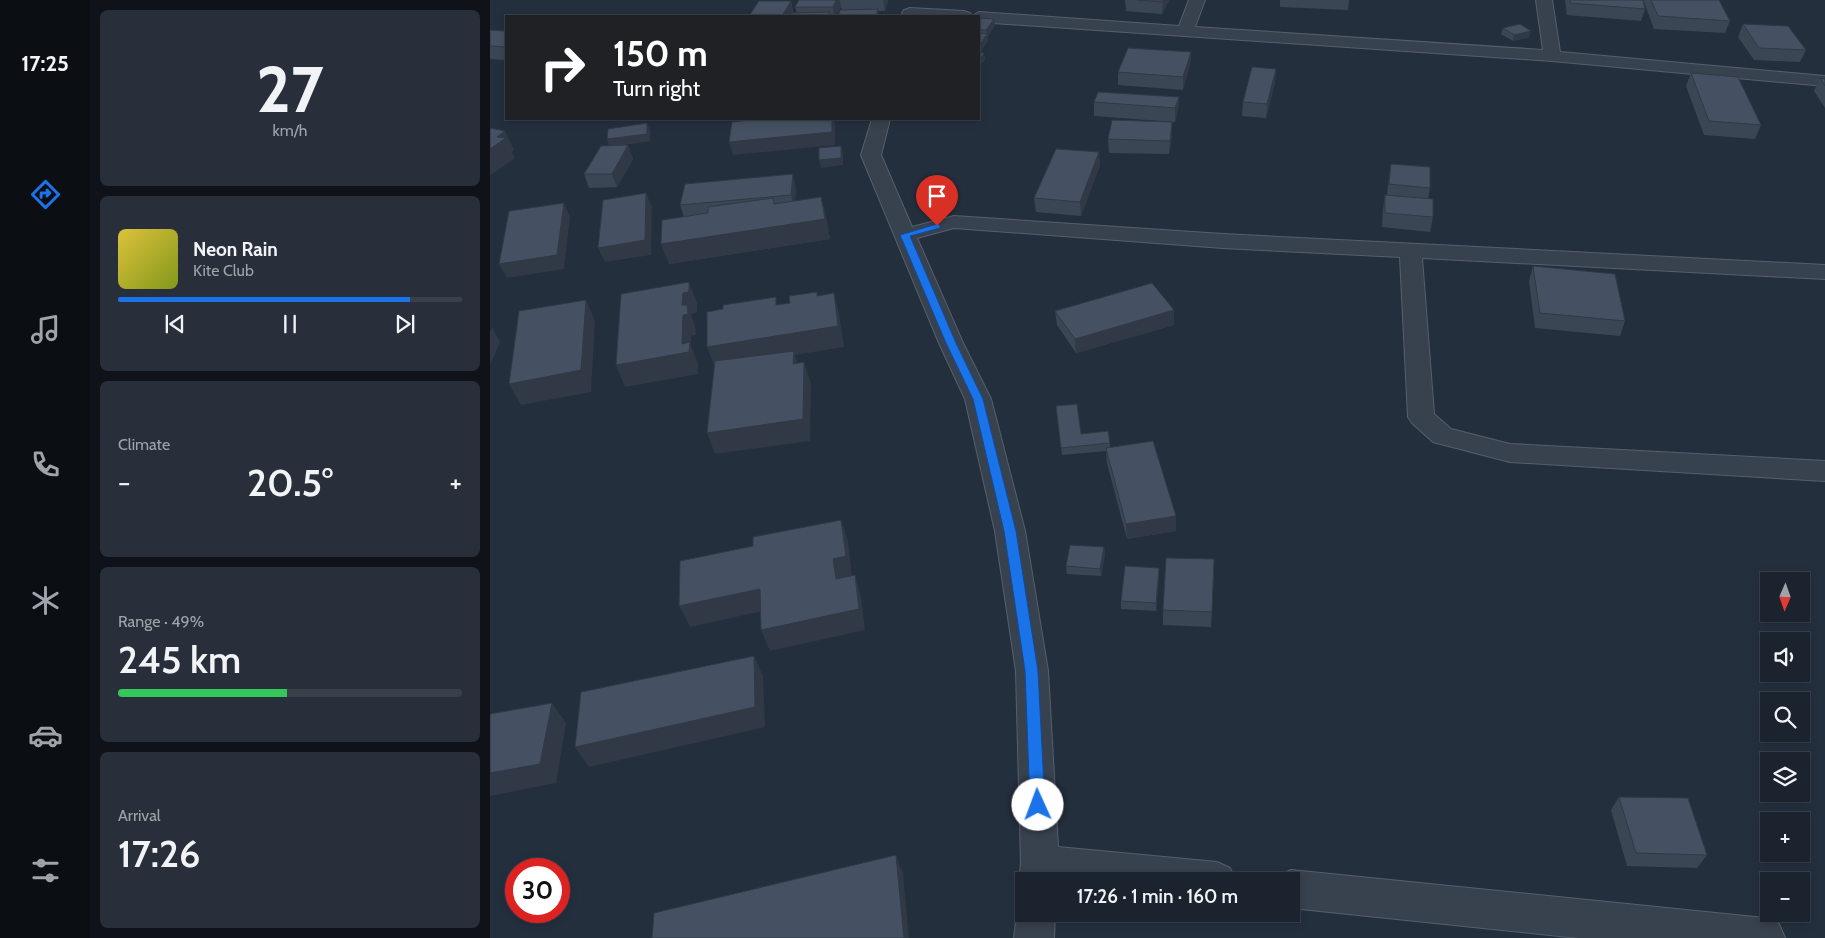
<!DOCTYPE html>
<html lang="en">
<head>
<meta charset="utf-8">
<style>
  :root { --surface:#1b232e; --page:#282f3a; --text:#f1f3f6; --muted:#a0a4aa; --line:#39404a; --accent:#1a73e8 }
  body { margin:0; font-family:Cabin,sans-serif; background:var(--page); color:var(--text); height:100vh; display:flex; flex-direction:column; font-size:19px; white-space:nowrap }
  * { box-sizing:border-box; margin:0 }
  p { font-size:16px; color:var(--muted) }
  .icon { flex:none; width:28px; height:28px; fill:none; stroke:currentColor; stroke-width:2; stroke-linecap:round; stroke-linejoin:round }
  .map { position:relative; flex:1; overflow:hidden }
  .sheet { display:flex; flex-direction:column; gap:10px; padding:10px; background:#0f1319; width:400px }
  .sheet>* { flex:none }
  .top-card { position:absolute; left:15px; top:15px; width:475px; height:105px; border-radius:0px; box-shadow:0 2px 8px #0003,0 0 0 1px var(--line); background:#202124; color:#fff; overflow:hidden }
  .needle { width:32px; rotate:182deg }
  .buttons { position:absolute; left:1270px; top:572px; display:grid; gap:10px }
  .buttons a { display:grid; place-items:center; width:50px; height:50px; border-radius:0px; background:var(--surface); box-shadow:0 2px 8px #0003,0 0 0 1px var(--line); font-size:25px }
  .speed { position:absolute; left:15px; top:858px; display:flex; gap:10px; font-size:25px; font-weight:700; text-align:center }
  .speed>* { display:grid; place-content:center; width:65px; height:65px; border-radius:50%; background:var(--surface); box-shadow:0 2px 8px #0003,0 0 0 1px var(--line); line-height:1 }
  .speed .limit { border:8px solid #d22; background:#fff; color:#111 }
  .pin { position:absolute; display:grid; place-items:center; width:42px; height:42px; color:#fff; margin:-51px -21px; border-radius:50% 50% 50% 0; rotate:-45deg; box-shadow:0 0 5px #0007 }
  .pin .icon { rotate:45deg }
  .me { position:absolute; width:55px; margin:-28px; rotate:358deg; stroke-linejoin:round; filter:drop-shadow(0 0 4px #0008) }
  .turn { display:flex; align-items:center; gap:18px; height:105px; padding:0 25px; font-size:22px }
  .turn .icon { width:65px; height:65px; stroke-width:2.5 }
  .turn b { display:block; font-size:35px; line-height:42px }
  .big { font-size:38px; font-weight:600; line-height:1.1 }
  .sheet .tile { flex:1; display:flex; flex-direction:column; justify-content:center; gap:8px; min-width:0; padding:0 18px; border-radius:8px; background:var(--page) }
  .sheet .dial { align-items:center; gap:0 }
  .dial b { font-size:65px; line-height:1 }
  .song { display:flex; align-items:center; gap:15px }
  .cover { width:60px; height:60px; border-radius:8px; background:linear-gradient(135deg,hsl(50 70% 55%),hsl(70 70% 35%)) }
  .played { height:5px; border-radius:2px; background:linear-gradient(90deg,var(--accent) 85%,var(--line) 85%) }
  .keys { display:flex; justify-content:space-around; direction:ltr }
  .heat { display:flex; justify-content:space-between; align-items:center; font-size:28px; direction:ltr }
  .charge { height:8px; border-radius:4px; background:linear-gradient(90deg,#34c759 49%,var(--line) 0) }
  .trip { position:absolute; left:525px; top:872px; width:285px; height:50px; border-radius:0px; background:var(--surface); box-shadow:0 2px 8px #0003,0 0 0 1px var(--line); font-weight:600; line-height:50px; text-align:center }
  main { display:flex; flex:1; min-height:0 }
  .dock { display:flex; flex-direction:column; width:90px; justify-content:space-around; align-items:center; background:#0b0e12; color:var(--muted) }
  .dock .icon { width:35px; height:35px }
  .dock .active { color:var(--accent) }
  .dock b { font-size:22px; color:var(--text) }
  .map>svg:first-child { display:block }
</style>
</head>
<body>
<main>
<nav class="dock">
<b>17:25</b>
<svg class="icon active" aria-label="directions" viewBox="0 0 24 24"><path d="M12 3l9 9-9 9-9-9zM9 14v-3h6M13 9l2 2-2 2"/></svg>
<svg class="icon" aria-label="music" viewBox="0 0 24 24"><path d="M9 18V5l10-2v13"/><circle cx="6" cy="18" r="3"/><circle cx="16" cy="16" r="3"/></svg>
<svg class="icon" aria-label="phone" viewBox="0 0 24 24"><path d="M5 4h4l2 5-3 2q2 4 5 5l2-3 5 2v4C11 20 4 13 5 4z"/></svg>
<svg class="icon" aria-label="climate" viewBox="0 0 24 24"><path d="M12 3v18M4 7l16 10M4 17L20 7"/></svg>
<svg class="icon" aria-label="car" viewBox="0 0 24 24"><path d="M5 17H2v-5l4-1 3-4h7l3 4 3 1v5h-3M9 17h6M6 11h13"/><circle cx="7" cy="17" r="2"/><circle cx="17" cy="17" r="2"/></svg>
<svg class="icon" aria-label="filters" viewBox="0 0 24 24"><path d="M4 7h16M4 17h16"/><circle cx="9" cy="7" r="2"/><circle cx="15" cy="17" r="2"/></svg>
</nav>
<section class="sheet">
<div class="tile dial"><b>27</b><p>km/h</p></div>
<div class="tile">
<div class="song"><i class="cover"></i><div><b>Neon Rain</b><p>Kite Club</p></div></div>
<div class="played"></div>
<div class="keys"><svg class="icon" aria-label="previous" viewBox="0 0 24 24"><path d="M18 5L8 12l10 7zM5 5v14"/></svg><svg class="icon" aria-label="pause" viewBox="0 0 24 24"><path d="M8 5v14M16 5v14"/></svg><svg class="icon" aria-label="next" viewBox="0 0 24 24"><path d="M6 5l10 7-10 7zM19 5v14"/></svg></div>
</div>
<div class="tile"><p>Climate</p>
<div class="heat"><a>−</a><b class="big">20.5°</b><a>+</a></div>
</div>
<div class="tile"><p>Range · 49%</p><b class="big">245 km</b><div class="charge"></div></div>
<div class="tile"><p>Arrival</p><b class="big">17:26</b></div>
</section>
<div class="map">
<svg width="1335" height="938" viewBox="0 0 1335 938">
  <rect width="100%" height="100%" fill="#242f3e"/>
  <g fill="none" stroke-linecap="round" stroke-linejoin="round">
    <g stroke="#565f6c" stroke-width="2">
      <path id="minor" d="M699 0H715L705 27 1053 50 1046 0H1062L1070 52 1335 76V86L1062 61 489 22V16H414L412 13 414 10 420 8 474 11 480 13 482 16 489 12 689 26Z
        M382 119H400L391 155 422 227 464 216 733 234 1335 265V279L932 258 944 414 961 429 1020 444 1335 461V481L1020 462 943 442 922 423 918 417 910 257 733 248 464 228 427 238 473 343 501 399 535 531 558 671 568 847 727 862 740 868 746 881H534V892L529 881 531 863 526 671 505 531 475 399 449 343 371 155Z
        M801 870 1275 918 1289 924 1295 938H1088L801 908V881H785L788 876Z
        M532 900H534V914H565L564 938H524L527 914Z"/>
    </g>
    <use href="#minor" fill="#38414e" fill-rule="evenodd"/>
  </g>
  <path fill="#3b4654" d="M309 0H398L395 11 352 10 351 6 346 16H259L301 1 303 13H307L305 7Z
    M635 0H679L672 14 636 11Z
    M790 0H859L858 10 790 7Z
    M1075 0H1153L1155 9 1151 21 1077 15Z
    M1154 0H1229L1240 21 1235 33 1164 29 1154 2Z
    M489 18 505 25 498 36V40L490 53 495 59 489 68Z
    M1253 24 1316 50 1310 62 1264 60 1248 37Z
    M1013 28 1039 37 1023 41 1011 34Z
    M16 29V60L0 59V30L13 31Z
    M701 52 700 65 693 90 628 85V72Z
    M786 69 785 82 776 118 752 116 753 102Z
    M1201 73 1271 125 1265 139 1214 135 1196 86Z
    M1330 78 1335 79V108L1324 91Z
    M689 97 688 111 685 122 604 116V102Z
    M160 130V141L123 146 138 145 143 159 127 187 99 188 94 174 119 146Z
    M682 135 679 154 619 153 618 139Z
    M609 152 610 165 591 216 546 212 544 198Z
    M901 164 940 188 938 199 943 217 940 232 892 227 893 209 895 195H897L899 177Z
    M306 188 305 201 331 197 336 217 340 239 179 264 194 217 190 205Z
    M1043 266 1135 321 1130 336 1045 328 1039 281Z
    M684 310V325L586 353 567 325 565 311Z
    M566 406 591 434 620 443V447L686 531 637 539 617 463 616 451 572 455Z
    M614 547 615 555 611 576 577 574 576 566Z
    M669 575 666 611 631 609V601Z
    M673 610 722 612 721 627 673 625Z
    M1129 797 1217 855 1207 868 1137 866 1121 810Z"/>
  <path fill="#303945" d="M346 0H350L351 6 346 16H345L343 7Z
    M393 0H398L395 11Z
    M673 0H679L672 14 673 2Z
    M301 1 303 13 302 16H292Z
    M388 9 389 16H386Z
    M504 19 505 25 498 36V40L490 53 489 46 497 35 496 30Z
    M1041 31 1039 37 1023 41 1024 35Z
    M701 52 700 65 693 90V77Z
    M494 53 495 59 489 68V61Z
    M786 69 785 82 776 118 777 104Z
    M689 97 688 111 685 122V108Z
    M254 119H320L256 126Z
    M342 119H344L345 126V145L243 155 239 142Z
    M682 122V135L679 154 680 141Z
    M157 123 160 130V141L119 146 117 139Z
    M15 131 24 150 22 152 25 158 1 175 0 174V149L7 137Z
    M138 145 143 159 127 187 122 174Z
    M351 146 353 153V165L331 168 329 160Z
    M609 152 610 165 591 216 590 202Z
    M303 174 306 188 304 209 301 195Z
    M156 193 162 207 161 255 115 262 108 248Z
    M331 197 336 217 340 239 179 264 171 244Z
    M74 203 80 217 74 269 17 278 9 264Z
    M199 282 207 303V312L201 314 205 326 206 335 201 336V345L208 364V374L135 387 126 365 192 344 193 293Z
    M344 293 349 314 354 347 305 355 310 372 225 368 217 347Z
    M96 300 105 321 101 392 31 405 19 384Z
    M684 310V325L586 353 585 339Z
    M2 327 10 342 0 366V332Z
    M314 362 321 384 320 441 225 454 217 433Z
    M686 516V531L637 539 636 524Z
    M351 520 358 541 362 577 346 579 343 559Z
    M614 547 615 555 611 576 610 569Z
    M669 568V575L666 611V603Z
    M365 575 371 596 375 630 280 651 271 630Z
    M270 589 278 610 200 627 189 606Z
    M264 656 273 676 275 727 99 767 85 747Z
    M62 703 76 723 66 783 0 796V773Z
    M406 855 413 874 419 938H414Z"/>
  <path fill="#455162" stroke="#303945" d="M309 0H346L343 7H305Z
    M647 0H673V2Z
    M1080 0H1153L1155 9 1080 3Z
    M1161 0H1229L1240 21 1168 16Z
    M269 1H301L292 16H259Z
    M388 9 386 16H348L350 10Z
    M340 12 338 16H300L301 13Z
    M489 18 504 19 496 30H489Z
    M1030 24 1041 31 1024 35 1013 28Z
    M1253 24 1298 26 1316 50 1269 48Z
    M16 29V47L0 46V30L13 31Z
    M489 33 497 34 489 46Z
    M638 48 701 52 693 77 628 72Z
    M489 52 494 53 489 61Z
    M762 67 786 69 777 104 753 102Z
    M1201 73 1248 77 1271 125 1219 121Z
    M1330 78 1335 79V86Z
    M608 92 689 97 685 108 604 102Z
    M272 119H342V132L239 142 242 122Z
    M622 120 682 122 680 141 618 139Z
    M157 123V134L117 139 118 129Z
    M0 128 15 131 7 137 16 138 0 149Z
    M138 145 122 174H94L111 146Z
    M351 146V158L329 160V148Z
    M566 149 609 152 590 202 544 198Z
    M901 164 940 167V188L899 184Z
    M303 174 301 195 190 205 195 184Z
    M156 193 155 240 108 248 113 200Z
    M895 195 943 199V217L895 213Z
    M331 197 335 219 171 244 172 220 218 213V207L283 198 284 204Z
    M74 203 67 255 9 264 19 211Z
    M1043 266 1125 274 1135 321 1050 313Z
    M199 282V292L193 293 192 305H197L198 314 193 315 192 344 200 342 199 352 126 365 131 294Z
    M662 283 684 310 585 339 565 311Z
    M327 292V296L344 293 348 326 217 347V312L233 309V305L286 297V305L300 303 299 296Z
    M96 300 91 370 19 384 29 311Z
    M304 351 303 364 314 362 313 419 217 433 225 361Z
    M587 404 591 434 618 431 620 443 571 448 566 406Z
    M663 441 686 516 636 524 616 448Z
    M351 520 356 556 343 559 346 579 365 575 369 609 271 630 270 589 189 606 190 561 263 546V537Z
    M580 545 614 547 610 569 576 566Z
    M676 558 724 559 722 612 673 610Z
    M635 566 669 568 666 603 631 601Z
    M264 656 265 707 85 747 91 692Z
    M62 703 50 764 0 773V714Z
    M1129 797 1198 798 1217 855 1146 853Z
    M406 855 414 938H162L164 913Z"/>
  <path fill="#1a73e8" stroke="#114b97" d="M447 224 450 225V228L420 236 466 343 493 399 526 531 548 671 555 805 553 810 548 812 542 810 540 805 535 671 514 531 483 399 456 343 410 235Z"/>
</svg>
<div class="buttons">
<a><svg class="needle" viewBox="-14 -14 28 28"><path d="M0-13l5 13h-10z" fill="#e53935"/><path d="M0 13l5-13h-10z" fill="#a0a4aa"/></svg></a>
<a><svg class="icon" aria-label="sound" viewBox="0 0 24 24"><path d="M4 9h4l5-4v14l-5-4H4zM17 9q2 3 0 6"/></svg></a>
<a><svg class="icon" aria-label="search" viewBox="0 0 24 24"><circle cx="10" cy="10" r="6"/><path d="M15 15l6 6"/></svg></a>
<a><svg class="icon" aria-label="layers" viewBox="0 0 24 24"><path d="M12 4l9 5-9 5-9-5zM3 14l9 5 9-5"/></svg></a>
<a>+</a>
<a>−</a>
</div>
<div class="speed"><div class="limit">30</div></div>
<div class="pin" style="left:447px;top:226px;background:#d93025"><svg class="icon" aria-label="arrive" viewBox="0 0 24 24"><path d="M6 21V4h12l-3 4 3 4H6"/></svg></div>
<svg class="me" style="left:548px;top:805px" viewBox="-20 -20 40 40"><circle r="19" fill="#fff"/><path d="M0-13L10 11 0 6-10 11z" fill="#1a73e8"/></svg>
<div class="trip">17:26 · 1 min · 160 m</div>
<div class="top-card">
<div class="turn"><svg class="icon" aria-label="right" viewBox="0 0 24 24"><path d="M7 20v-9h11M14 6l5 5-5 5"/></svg><div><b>150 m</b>Turn right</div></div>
</div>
</div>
</main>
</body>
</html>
